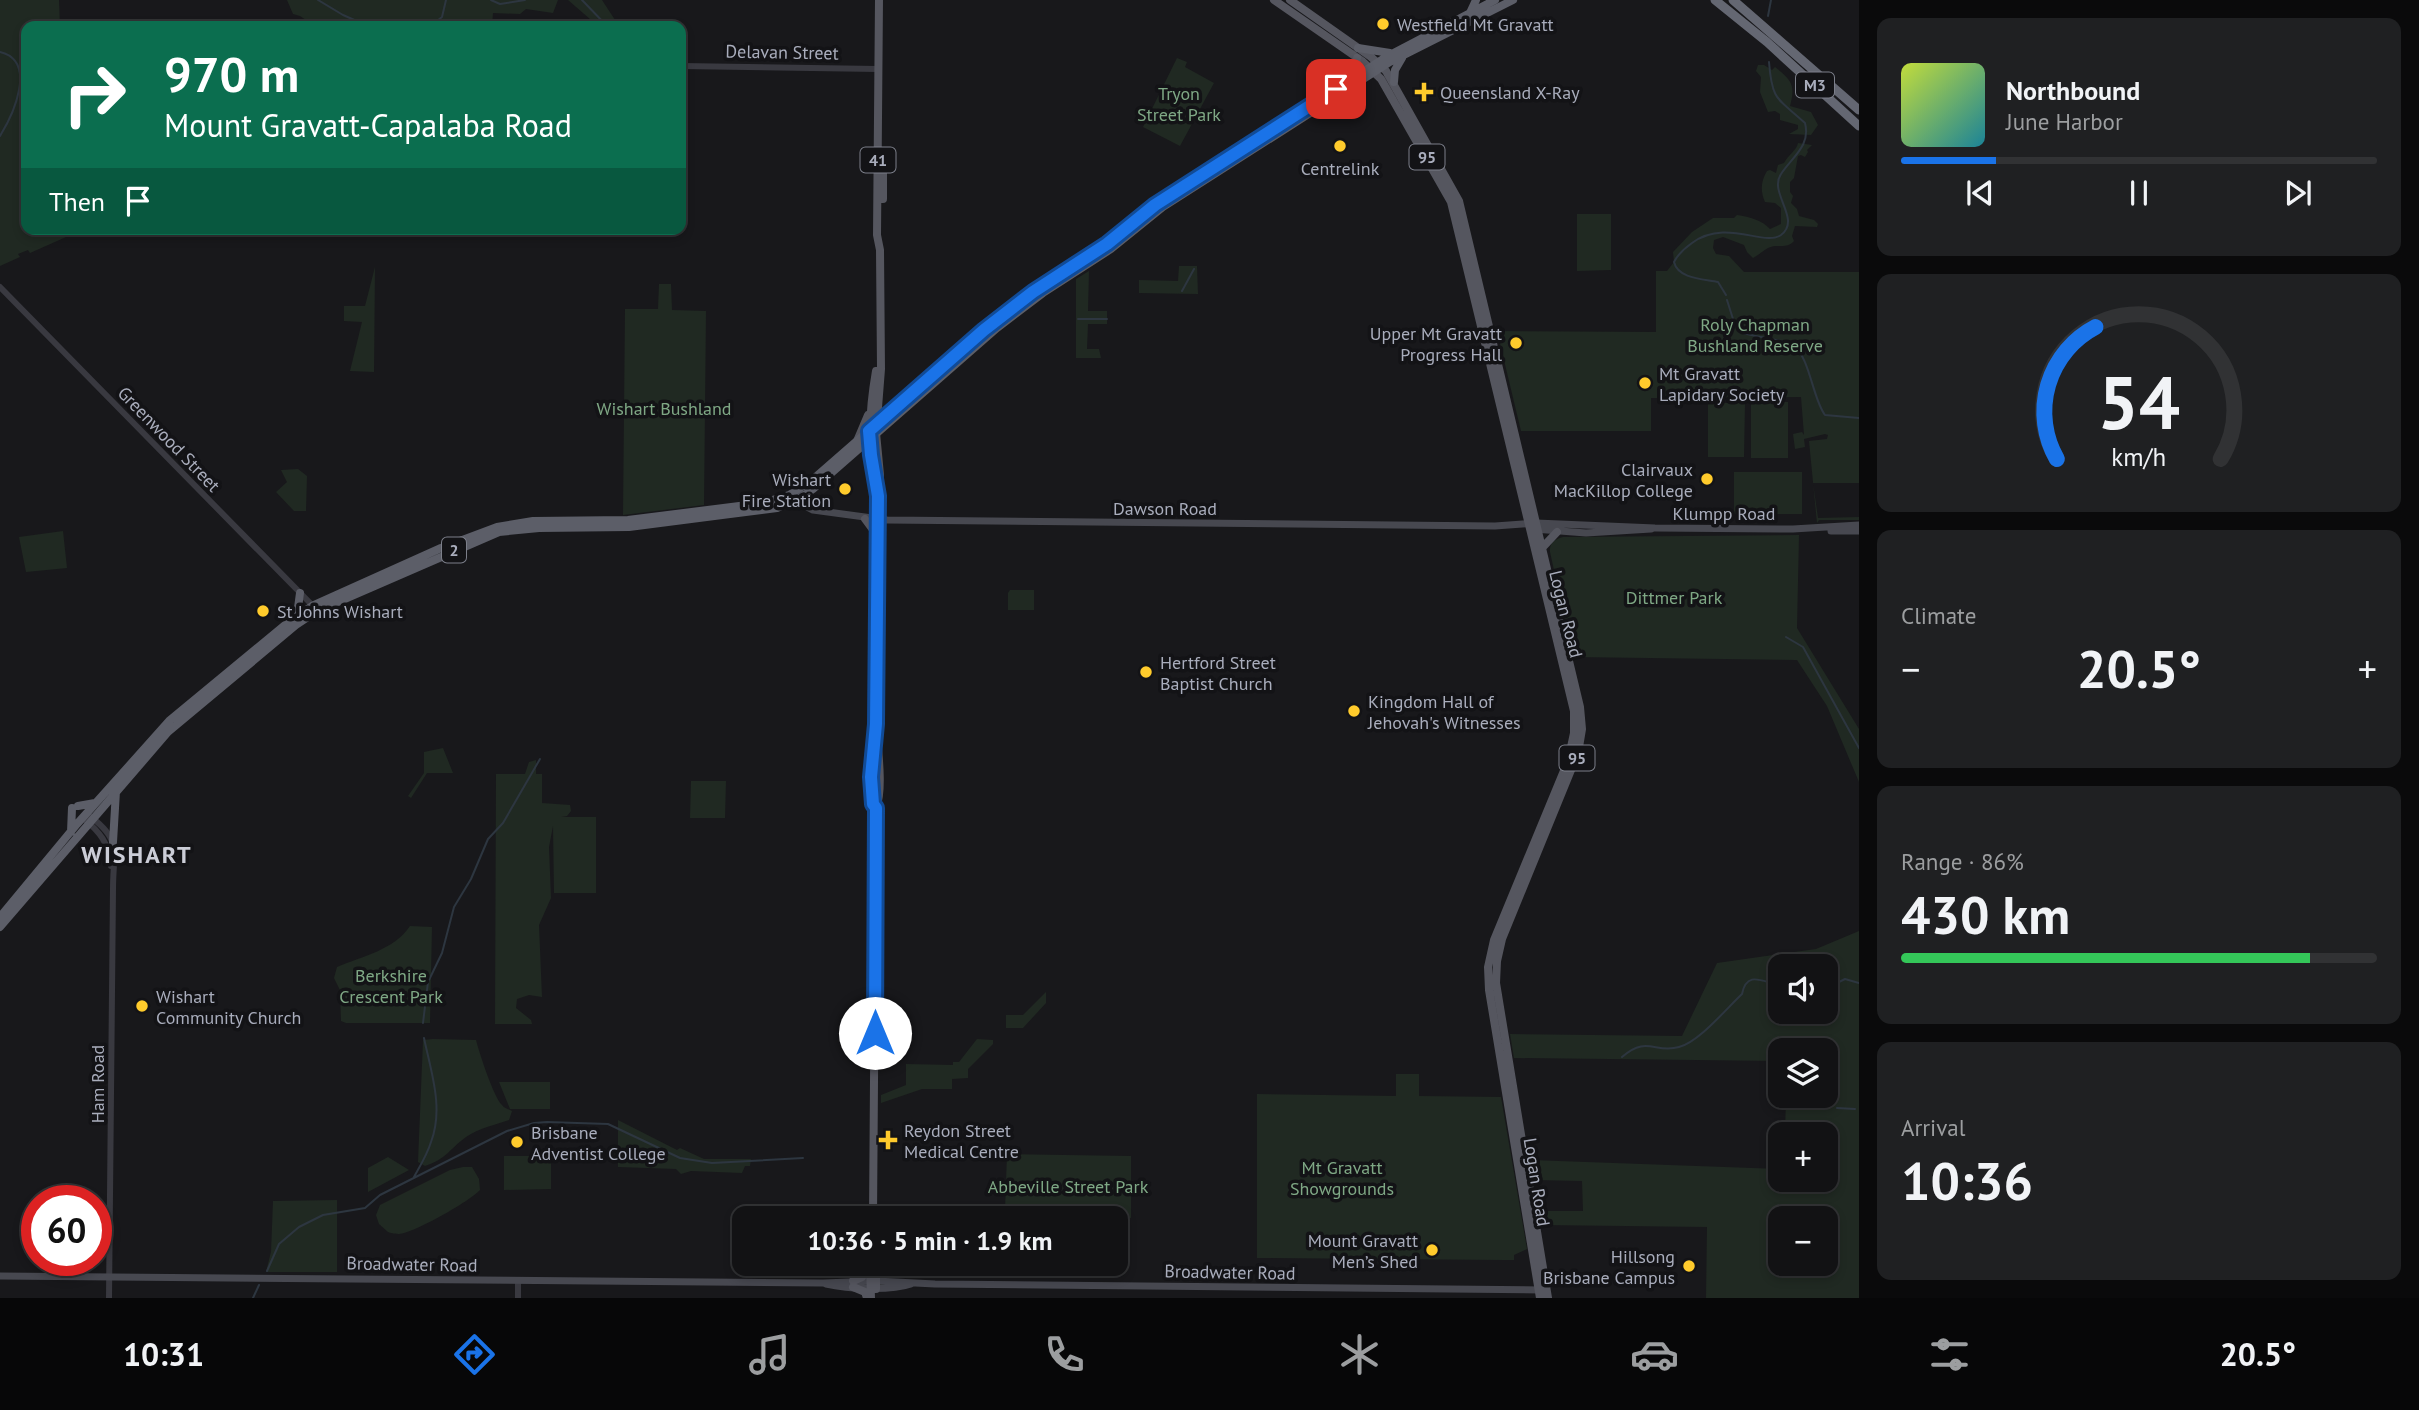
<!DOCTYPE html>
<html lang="en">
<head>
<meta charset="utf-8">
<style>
  :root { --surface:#121214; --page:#1f2022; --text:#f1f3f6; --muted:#9c9ea0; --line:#313234; --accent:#1a73e8 }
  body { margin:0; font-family:"PT Sans",sans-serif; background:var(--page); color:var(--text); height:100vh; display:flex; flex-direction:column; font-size:26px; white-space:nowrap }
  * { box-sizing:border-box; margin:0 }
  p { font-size:23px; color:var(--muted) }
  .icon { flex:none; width:38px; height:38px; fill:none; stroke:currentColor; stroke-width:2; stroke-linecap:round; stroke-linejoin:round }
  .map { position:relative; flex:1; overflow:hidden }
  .drawer { display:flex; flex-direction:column; gap:18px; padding:18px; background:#0a0a0b; width:560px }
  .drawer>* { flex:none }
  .hud { position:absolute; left:21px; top:21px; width:665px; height:214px; border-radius:14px; box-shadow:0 4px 10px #0003,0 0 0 2px var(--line); background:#0b6e4f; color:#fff; overflow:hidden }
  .controls { position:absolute; left:1768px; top:954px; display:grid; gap:14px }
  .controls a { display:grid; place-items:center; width:70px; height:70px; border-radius:14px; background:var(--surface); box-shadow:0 4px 10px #0003,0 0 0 2px var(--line); font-size:35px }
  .speed { position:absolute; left:21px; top:1185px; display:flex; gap:14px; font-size:35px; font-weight:700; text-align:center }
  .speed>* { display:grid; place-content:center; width:91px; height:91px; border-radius:50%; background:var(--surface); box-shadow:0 4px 10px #0003,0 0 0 2px var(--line); line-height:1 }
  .speed .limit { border:10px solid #d22; background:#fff; color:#111 }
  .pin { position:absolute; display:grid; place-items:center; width:60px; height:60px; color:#fff; margin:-30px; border-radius:14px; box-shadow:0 4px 10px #0006 }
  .me { position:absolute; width:77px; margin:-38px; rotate:0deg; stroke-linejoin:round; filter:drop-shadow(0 0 5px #0008) }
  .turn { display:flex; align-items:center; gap:24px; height:147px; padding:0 28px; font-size:32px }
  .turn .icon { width:91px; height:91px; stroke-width:2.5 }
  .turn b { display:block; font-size:49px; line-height:60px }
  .then { display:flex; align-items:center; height:66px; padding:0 28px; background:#0003; gap:14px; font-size:26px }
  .big { font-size:52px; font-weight:700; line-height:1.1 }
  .drawer .card { flex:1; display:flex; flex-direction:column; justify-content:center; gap:10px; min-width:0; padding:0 24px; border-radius:14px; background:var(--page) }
  .drawer .dial { align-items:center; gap:0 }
  .dial svg { height:182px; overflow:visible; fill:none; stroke:var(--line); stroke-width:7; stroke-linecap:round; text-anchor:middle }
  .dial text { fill:var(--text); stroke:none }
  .song { display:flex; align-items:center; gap:21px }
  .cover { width:84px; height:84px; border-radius:10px; background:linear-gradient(135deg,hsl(70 70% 55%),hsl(190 70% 35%)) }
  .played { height:7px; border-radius:4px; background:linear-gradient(90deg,var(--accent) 20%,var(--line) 20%) }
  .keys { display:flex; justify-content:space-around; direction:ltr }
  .heat { display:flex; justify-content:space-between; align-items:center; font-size:38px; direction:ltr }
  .charge { height:10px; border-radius:5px; background:linear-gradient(90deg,#34c759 86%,var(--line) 0) }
  .trip { position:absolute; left:732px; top:1206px; width:396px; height:70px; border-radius:14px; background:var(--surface); box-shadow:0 4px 10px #0003,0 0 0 2px var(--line); font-weight:700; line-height:70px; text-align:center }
  .menu { display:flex; height:112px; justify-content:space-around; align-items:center; background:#070708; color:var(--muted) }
  .menu .icon { width:49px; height:49px }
  .menu .selected { color:var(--accent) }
  .menu b { font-size:32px; color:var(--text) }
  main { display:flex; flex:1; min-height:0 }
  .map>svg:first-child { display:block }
</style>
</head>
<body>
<main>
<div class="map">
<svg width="1859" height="1298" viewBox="0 0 1859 1298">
  <rect width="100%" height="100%" fill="#18181b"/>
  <path fill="#202922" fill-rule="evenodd" d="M0 0H59L60 26H26V229H84L30 253 28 250 18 254 20 257 0 266Z
    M287 0H558L553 13 526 9 520 14 493 13 492 26H315L300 16 293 14Z
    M568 0H602L619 26H625H598Z
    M1177 58 1187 62 1185 67 1214 83 1180 146 1143 127Z
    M1758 65H1764L1772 70 1775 67C1791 80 1796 84 1790 106L1811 112 1818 125 1811 135 1789 134 1798 129V125L1780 120V114L1775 111 1768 112 1760 92 1761 77 1756 71Z
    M1798 143 1812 145 1807 150 1808 152 1805 157 1801 155 1798 156 1794 178 1790 182V192L1793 196 1791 203 1797 209 1799 216 1814 220 1818 224 1817 227 1795 226 1792 236 1794 241C1786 250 1778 243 1768 248 1762 251 1759 255 1753 258L1747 252 1744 245 1723 237 1714 240 1713 248 1716 254 1729 256 1744 272H1859V483H1813L1818 518 1859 517V520H1819L1817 523 1809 441 1827 439 1828 435 1825 434 1804 439 1805 447 1795 449 1793 434 1802 432 1804 435 1801 397 1651 398V431H1521L1497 331 1656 332V271H1667L1674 262 1673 252 1692 232 1713 218H1734L1737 215C1750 217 1762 220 1770 229L1781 224V208L1775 203 1765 202C1760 191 1761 181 1767 171L1770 170 1776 173 1778 165 1784 163C1788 155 1797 150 1798 143Z
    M1577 214H1611V270L1577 271Z
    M1179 266H1197L1198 294 1139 293V280L1178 281Z
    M375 267 374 372 350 371 362 322 344 321V306H365Z
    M1089 271 1088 311H1107V324H1088L1087 349H1099L1101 358H1076V279Z
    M659 284H671L672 310 706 311 704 505 623 515 625 309H658Z
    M1751 402H1788V458H1751Z
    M1708 403H1745L1744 457H1708Z
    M298 469 307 476 306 511H294L276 492 287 482 281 470Z
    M1734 472H1802V514H1734Z
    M63 531 67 568 26 572 19 537Z
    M1799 535 1797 628 1859 729V782L1827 706 1797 660 1573 657 1550 552C1549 543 1555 539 1563 537Z
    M1010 590H1034V610H1008V593Z
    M443 748 453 773H427L411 798 408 796 424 773V752Z
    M536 760V774H542V803L570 805 571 811 567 816 561 817H596V893H554L553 826 549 847 551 898 539 925 542 997 529 995 517 999 516 1008 531 1020 532 1024H495L496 774H525L529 762Z
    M691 781H726L725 818H690Z
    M410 926 432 927 430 1023H346L341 1021 340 990 334 978 337 967C363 956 394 950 410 926Z
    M1859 931V1298H1706L1707 1227 1541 1225 1539 1211H1583L1582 1181 1534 1180 1531 1160 1780 1169V1180H1825V1134H1785L1786 1096H1825V1050H1780V1061L1514 1058 1510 1034 1682 1036 1717 963 1816 949ZM1825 966V1012H1780V966ZM1825 1218V1264H1780V1218Z
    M1046 992V1003L1023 1028H1006V1015H1023Z
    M433 1039 476 1040C479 1052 494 1098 502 1105 504 1108 508 1109 512 1111L509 1120C495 1125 479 1128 466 1137 448 1150 448 1158 425 1166L418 1162 423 1040Z
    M977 1039 993 1040V1044L968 1069V1078L952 1079V1089H922L881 1103V1095L906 1085V1064L953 1065V1062H959Z
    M1396 1074H1419V1096L1501 1097 1527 1249 1514 1255V1260H1502L1257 1258V1094L1396 1096Z
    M499 1082H550V1109H510Z
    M618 1120 677 1150 680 1148 704 1159H751L750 1166H745L742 1173 691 1171 681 1174 676 1169 618 1167Z
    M1007 1154 1131 1156V1218L1013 1217 1005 1210Z
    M504 1156H551V1189L504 1190Z
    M388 1157 409 1170 368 1192V1168Z
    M463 1167H472L479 1179 480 1190C470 1201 414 1233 399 1234 398 1234 389 1233 388 1232L379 1224 376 1215 380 1205 450 1170Z
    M337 1200V1272H266L271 1252 273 1201Z"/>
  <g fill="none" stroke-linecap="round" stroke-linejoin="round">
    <path stroke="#2d3640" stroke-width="2" d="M318 0 343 15 368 26 397 20 437 21 442 17 446 0
      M491 0 500 4 525 0
      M582 0 607 26
      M1768 16 1771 0
      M0 52C38 61 13 115 0 136
      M1182 291 1194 269
      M1726 295 1718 282C1704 279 1678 279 1674 262 1678 254 1685 248 1692 243 1726 218 1764 247 1781 235 1802 219 1768 193 1781 174 1792 157 1811 146 1805 123 1778 98 1772 102 1769 62
      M1727 300 1733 319 1743 333C1756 337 1781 339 1792 345 1810 355 1812 398 1825 415L1859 418
      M1078 319H1107
      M1786 637 1803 647 1859 748
      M1825 989 1845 979 1859 983
      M423 1023 428 982 442 953 454 907 471 879 488 839 503 823 540 759
      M1622 1057C1647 1035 1655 1054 1679 1047 1699 1042 1726 1009 1742 994 1747 969 1764 983 1780 985
      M1837 1108 1855 1109
      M414 1177C420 1166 427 1155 431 1142 444 1108 431 1072 424 1038
      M267 1271 279 1244 299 1227 323 1215 365 1208 380 1195 507 1131 534 1123 547 1122 608 1124 680 1158 712 1163 803 1158
      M253 1298 259 1285"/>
    <path stroke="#393940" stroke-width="6" d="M681 66 878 69
      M0 287 315 608
      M87 814C123 840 113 850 113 889L109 1298
      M83 818C100 832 109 843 111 866
      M518 1298V1280"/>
    <path stroke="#474850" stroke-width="7" d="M801 494 822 509
      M795 501 813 510 887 520 1495 526 1536 523 1655 528 1793 529 1859 525
      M1534 529 1586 533 1651 529
      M1831 531H1859
      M0 1276 823 1283 876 1281 935 1284 1543 1290
      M826 1284C848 1289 891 1291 911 1284"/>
    <path stroke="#55565f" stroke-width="8" d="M1274 0 1362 61 1381 79 1451 202 1574 711V733L1568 761 1494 940 1488 967 1489 990 1540 1298
      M1290 0 1371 57 1386 71 1459 201 1580 707 1582 729 1578 753 1502 939 1497 961 1496 983 1548 1298
      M883 199V163
      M876 371C869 412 867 449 877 490
      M857 441 868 415
      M865 519 879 538
      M1542 548 1557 532
      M874 739 871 777 874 806
      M873 1218 876 808C884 789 877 744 876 723 875 647 879 572 879 496L880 475 876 433 881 369 880 250 877 235 879 0
      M870 1264 871 1298
      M876 1264V1289
      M853 1281 862 1277 869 1268
      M853 1287 865 1292 867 1298"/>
    <path stroke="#5c5e68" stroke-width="8" d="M1470 13 1476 0
      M1358 48 1390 53
      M1354 77 1357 58
      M1394 82 1395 70 1402 58
      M297 615 300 593
      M78 806 95 803
      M71 832 72 808
      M113 842 116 791
      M0 917 77 824 170 720 291 620 312 606 441 548 497 527 533 521 628 520 763 503 789 495 811 481 984 330 1042 285 1107 244 1155 205 1386 57 1495 0
      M0 927 168 732 296 625 317 611 499 532 539 528 629 527 730 514 777 508 800 498 813 489 997 328 1043 293 1111 249 1163 207 1390 62 1513 0"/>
    <path stroke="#646772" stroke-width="9" d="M1715 0 1767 42 1859 126
      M1733 0 1859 110"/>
  </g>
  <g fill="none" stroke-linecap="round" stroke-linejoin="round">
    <g stroke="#114b97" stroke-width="18">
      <path id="route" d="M875 1033 876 808 873 804 871 777 876 724 878 496 871 455 869 431 984 330 1033 292 1107 244 1155 205 1336 89"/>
    </g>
    <use href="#route" stroke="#1a73e8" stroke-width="12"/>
  </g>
  <g fill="#ffcb2c" stroke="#131316" stroke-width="2.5">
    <circle cx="1383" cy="24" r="7"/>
    <path d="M1420.5 81.5h7v7h7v7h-7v7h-7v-7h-7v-7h7z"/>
    <circle cx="1340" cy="146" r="7"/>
    <circle cx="1516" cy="343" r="7"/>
    <circle cx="1645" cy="383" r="7"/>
    <circle cx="1707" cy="479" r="7"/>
    <circle cx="845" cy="489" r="7"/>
    <circle cx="263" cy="611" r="7"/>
    <circle cx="1146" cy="672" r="7"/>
    <circle cx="1354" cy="711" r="7"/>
    <circle cx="142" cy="1006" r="7"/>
    <path d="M884.5 1129.5h7v7h7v7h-7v7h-7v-7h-7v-7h7z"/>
    <circle cx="517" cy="1142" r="7"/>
    <circle cx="1432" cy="1250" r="7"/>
    <circle cx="1689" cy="1266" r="7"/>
  </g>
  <g text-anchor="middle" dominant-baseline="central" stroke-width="7" stroke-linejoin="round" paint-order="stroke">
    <g fill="#131316" stroke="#7c7f8a" stroke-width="2">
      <rect x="1796" y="72.5" width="38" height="25" rx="5"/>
      <rect x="1409.5" y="144.5" width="35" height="25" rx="5"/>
      <rect x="860.5" y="147.5" width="35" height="25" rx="5"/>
      <rect x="442" y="537.5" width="24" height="25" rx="5"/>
      <rect x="1559.5" y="745.5" width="35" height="25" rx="5"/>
    </g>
    <g font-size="16" font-weight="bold" fill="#a9adbc">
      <text x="1815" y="85">M3</text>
      <text x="1427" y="157">95</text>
      <text x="878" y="160">41</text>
      <text x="454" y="550">2</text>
      <text x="1577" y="758">95</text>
    </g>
    <g font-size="18" fill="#a9adbc" stroke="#131316" text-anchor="start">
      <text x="1397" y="24">Westfield Mt Gravatt</text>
      <text x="1440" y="92">Queensland X-Ray</text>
      <text x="1340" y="168" text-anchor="middle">Centrelink</text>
      <text x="1502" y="333" text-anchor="end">Upper Mt Gravatt<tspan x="1502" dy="21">Progress Hall</tspan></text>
      <text x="1659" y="373">Mt Gravatt<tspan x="1659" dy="21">Lapidary Society</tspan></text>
      <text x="1693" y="469" text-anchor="end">Clairvaux<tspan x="1693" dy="21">MacKillop College</tspan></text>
      <text x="831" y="479" text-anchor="end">Wishart<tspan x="831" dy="21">Fire Station</tspan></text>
      <text x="277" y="611">St Johns Wishart</text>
      <text x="1160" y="662">Hertford Street<tspan x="1160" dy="21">Baptist Church</tspan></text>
      <text x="1368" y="701">Kingdom Hall of<tspan x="1368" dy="21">Jehovah's Witnesses</tspan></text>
      <text x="156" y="996">Wishart<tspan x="156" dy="21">Community Church</tspan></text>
      <text x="904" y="1130">Reydon Street<tspan x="904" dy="21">Medical Centre</tspan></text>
      <text x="531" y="1132">Brisbane<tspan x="531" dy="21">Adventist College</tspan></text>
      <text x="1418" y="1240" text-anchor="end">Mount Gravatt<tspan x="1418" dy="21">Men’s Shed</tspan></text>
      <text x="1675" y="1256" text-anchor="end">Hillsong<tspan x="1675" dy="21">Brisbane Campus</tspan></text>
    </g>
    <g font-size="18" fill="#a9adbc" stroke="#131316">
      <text transform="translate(782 52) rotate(1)">Delavan Street</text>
      <text transform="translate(169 439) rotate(46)">Greenwood Street</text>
      <text x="1165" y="508">Dawson Road</text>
      <text x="1724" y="513">Klumpp Road</text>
      <text transform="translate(1566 614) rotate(76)">Logan Road</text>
      <text transform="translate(97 1084) rotate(-90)">Ham Road</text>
      <text transform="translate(1537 1182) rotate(81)">Logan Road</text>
      <text transform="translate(412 1264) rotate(1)">Broadwater Road</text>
      <text transform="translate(1230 1272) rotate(1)">Broadwater Road</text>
    </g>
    <g font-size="18" fill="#7fa885" stroke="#131316">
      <text x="1179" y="93">Tryon<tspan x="1179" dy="21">Street Park</tspan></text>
      <text x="1755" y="324">Roly Chapman<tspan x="1755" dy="21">Bushland Reserve</tspan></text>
      <text x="664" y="408">Wishart Bushland</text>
      <text x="1674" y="597">Dittmer Park</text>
      <text x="391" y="975">Berkshire<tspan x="391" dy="21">Crescent Park</tspan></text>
      <text x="1342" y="1167">Mt Gravatt<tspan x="1342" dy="21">Showgrounds</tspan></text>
      <text x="1068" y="1186">Abbeville Street Park</text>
    </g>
    <g font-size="24" font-weight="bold" letter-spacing="2" fill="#cbcdd7" stroke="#131316">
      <text x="137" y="854">WISHART</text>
    </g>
  </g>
</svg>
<div class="controls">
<a><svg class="icon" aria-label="sound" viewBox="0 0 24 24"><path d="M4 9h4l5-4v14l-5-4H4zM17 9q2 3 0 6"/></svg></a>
<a><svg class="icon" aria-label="layers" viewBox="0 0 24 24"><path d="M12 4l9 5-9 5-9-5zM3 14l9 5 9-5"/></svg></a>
<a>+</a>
<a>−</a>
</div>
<div class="speed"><div class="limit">60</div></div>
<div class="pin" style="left:1336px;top:89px;background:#d93025"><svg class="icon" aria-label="arrive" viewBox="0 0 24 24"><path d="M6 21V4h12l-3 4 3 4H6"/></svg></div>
<svg class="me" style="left:875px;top:1033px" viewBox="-20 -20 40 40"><circle r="19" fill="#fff"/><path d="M0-13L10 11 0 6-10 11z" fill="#1a73e8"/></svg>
<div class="trip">10:36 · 5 min · 1.9 km</div>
<div class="hud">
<div class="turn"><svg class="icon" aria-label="right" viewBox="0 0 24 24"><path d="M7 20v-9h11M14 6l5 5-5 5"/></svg><div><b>970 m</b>Mount Gravatt-Capalaba Road</div></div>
<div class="then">Then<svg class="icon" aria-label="arrive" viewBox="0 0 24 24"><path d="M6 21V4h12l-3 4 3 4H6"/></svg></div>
</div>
</div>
<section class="drawer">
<div class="card">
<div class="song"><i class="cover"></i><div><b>Northbound</b><p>June Harbor</p></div></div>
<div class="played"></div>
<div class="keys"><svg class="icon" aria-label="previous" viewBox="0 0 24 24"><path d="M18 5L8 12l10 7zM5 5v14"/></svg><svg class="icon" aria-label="pause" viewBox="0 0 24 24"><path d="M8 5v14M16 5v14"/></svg><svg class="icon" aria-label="next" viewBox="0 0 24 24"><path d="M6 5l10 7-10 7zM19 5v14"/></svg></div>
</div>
<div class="card dial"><svg viewBox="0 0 100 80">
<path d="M14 69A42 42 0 1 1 86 69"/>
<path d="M14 69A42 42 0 0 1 31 11" stroke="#1a73e8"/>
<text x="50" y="56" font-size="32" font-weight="700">54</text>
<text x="50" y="72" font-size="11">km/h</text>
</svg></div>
<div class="card"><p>Climate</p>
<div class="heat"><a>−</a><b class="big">20.5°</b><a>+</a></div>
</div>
<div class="card"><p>Range · 86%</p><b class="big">430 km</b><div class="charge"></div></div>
<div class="card"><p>Arrival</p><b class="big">10:36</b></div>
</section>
</main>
<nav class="menu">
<b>10:31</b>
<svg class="icon selected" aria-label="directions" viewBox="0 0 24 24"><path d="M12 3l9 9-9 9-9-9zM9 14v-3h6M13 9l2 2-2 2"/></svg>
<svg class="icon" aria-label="music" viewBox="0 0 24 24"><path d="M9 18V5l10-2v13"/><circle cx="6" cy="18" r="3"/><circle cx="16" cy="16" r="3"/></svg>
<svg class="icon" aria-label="phone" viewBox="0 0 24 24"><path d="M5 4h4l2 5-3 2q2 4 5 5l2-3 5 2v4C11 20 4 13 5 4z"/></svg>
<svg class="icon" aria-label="climate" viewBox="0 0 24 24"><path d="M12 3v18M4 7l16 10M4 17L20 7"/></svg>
<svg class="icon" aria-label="car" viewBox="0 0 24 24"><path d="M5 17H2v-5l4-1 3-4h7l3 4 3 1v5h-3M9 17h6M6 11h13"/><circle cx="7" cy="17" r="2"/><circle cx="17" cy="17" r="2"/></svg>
<svg class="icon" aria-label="filters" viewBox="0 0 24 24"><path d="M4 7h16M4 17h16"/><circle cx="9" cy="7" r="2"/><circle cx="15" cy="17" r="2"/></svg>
<b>20.5°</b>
</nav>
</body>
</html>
